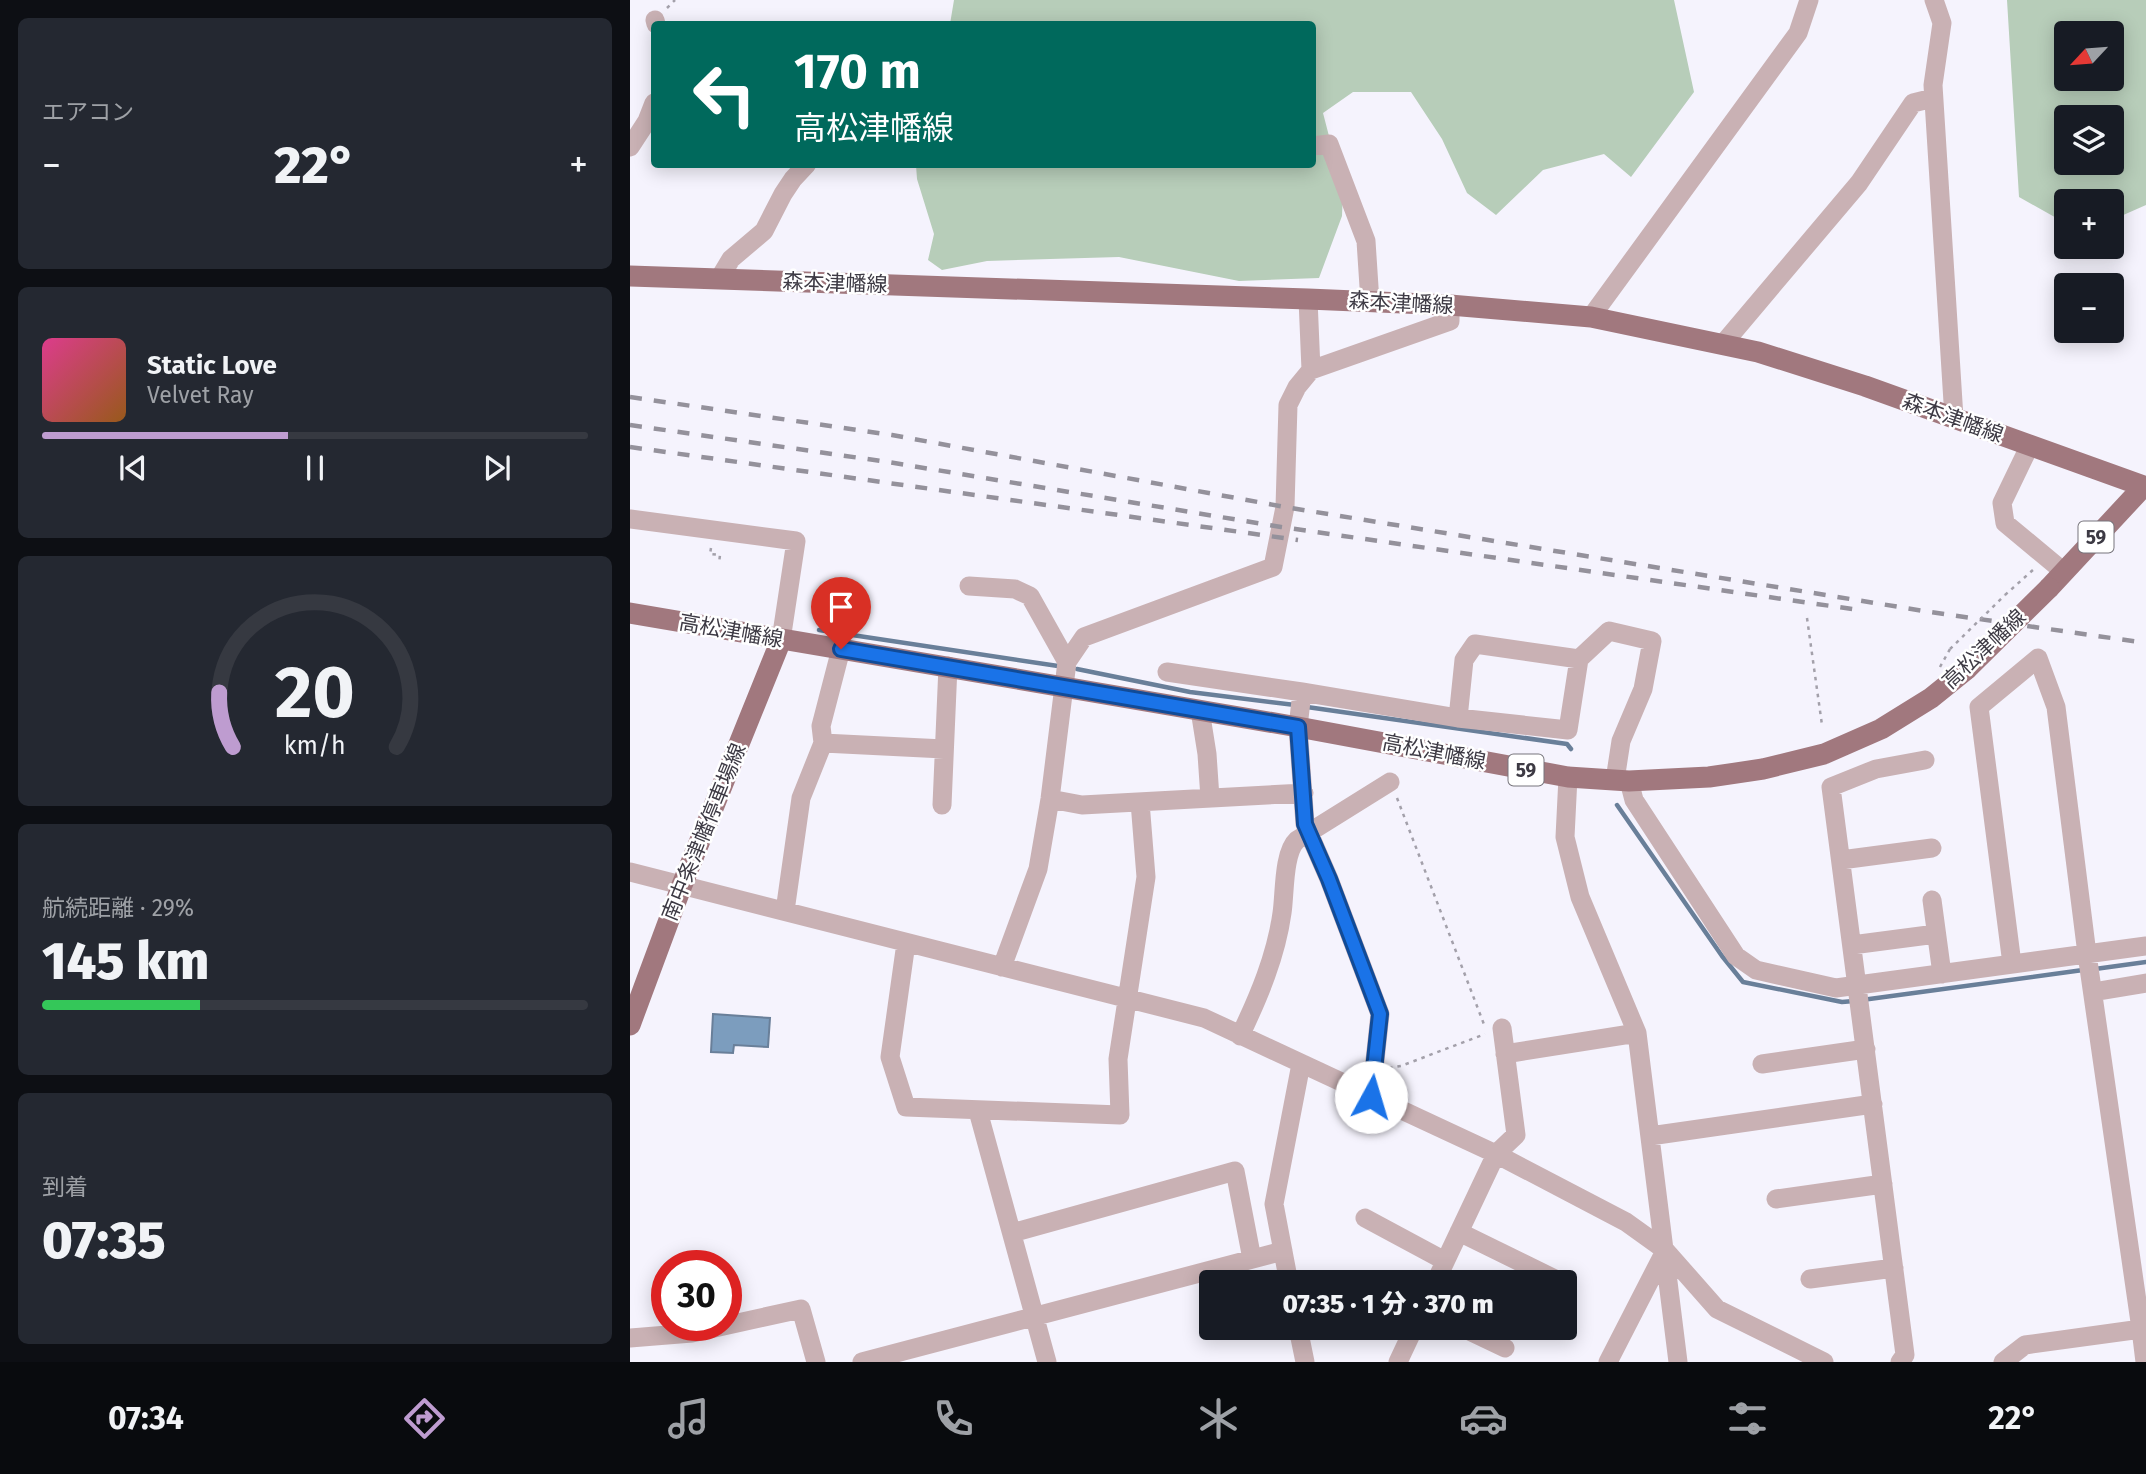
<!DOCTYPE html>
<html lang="ja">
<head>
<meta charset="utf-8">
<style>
  :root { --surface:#171b24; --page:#242831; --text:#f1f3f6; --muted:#9ea1a6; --line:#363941; --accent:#be9cd0 }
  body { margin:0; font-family:"Fira Sans","Noto Sans JP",sans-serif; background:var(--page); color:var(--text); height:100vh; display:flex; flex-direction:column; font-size:26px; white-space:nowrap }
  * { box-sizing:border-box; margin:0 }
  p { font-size:23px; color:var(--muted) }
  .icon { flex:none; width:38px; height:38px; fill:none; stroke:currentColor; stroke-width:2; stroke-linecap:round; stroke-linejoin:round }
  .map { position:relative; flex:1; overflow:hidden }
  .side { display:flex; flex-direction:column; gap:18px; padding:18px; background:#0d0f14; width:630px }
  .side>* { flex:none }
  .hud { position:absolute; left:21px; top:21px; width:665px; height:147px; border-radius:7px; box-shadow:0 4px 18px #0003; background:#00695c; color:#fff; overflow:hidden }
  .needle { width:46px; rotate:244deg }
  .controls { position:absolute; left:1424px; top:21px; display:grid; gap:14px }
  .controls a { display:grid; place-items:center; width:70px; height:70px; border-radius:7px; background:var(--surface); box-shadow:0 4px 18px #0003; font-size:35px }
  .speed { position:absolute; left:21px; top:1250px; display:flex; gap:14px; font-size:35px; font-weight:700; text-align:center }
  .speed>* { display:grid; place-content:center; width:91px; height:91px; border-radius:50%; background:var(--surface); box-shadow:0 4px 18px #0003; line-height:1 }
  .speed .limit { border:10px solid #d22; background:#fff; color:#111 }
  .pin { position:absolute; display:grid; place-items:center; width:60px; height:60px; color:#fff; margin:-72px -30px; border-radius:50% 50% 50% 0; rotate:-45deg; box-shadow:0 0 7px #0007 }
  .pin .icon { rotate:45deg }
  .me { position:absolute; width:77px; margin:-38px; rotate:6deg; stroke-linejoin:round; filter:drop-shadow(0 0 5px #0008) }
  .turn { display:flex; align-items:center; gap:24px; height:147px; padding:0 28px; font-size:32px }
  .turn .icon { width:91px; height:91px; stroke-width:2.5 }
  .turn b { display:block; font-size:49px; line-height:60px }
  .big { font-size:52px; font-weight:800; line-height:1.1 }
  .side .widget { flex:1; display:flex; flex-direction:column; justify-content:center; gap:10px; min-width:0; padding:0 24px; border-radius:10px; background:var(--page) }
  .side .dial { align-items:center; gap:0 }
  .dial svg { height:182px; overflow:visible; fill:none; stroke:var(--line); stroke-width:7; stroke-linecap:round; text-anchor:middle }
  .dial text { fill:var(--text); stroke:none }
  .song { display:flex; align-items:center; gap:21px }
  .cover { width:84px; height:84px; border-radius:10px; background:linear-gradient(135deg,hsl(330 70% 55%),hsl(30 70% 35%)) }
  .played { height:7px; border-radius:4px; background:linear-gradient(90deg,var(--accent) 45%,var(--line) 45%) }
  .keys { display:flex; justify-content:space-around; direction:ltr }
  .heat { display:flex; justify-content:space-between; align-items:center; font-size:38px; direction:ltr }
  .charge { height:10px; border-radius:5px; background:linear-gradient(90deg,#34c759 29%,var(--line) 0) }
  .trip { position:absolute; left:569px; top:1270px; width:378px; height:70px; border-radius:7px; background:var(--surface); box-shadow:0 4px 18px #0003; font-weight:800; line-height:70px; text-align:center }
  .tab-bar { display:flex; height:112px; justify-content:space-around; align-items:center; background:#090b0e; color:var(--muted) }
  .tab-bar .icon { width:49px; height:49px }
  .tab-bar .selected { color:var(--accent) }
  .tab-bar b { font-size:32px; color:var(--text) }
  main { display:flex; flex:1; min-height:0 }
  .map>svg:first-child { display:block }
</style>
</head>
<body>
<main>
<section class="side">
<div class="widget"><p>エアコン</p>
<div class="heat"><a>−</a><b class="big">22°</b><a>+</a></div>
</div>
<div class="widget">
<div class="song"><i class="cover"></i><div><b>Static Love</b><p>Velvet Ray</p></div></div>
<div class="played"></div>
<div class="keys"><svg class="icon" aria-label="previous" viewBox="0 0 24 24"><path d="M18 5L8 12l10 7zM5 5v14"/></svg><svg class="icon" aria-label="pause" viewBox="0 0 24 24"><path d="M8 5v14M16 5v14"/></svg><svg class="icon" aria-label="next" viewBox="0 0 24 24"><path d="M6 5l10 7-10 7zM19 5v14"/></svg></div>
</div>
<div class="widget dial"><svg viewBox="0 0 100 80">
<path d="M14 69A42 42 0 1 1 86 69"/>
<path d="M14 69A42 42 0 0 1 8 45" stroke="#be9cd0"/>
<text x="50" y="56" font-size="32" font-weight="700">20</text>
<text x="50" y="72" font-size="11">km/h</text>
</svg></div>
<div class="widget"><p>航続距離 · 29%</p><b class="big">145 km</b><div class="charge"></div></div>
<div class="widget"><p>到着</p><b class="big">07:35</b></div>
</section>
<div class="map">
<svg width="1516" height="1362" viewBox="0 0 1516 1362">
  <rect width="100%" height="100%" fill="#f5f3fd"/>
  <path fill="#b7cdb9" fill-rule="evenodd" d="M324 0H1044L1064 92 1001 177 974 154 913 170 866 215 837 193 812 139 781 92H723L693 113 713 190 712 216 689 278 609 281 489 257 357 261 312 270 298 260 304 234 287 179 286 165 682 164V24H320Z
    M1377 0H1516V205L1482 220V201H1437V224L1389 197ZM1437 33H1482V79H1437ZM1437 117H1482V163H1437Z"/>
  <path fill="#7c9dbe" stroke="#697f99" stroke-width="2" d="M83 1014 140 1018 138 1047 104 1045 103 1053 81 1052Z"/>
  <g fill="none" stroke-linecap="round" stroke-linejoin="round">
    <path stroke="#697f99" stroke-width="4.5" d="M189 630 428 666
      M447 669 560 692 665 705
      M677 707 937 744 941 749
      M987 805 1092 956 1113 982 1212 1002 1224 1001
      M1465 969 1516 962
      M1232 1000 1453 970"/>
    <path stroke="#a3a0aa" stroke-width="2.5" stroke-dasharray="3.5 5" stroke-linecap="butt" d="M37 8 45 0
      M81 548 80 554 90 555 89 563
      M1375 595 1404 569
      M1177 618 1192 725
      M1310 667 1320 649
      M767 798 855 1027
      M759 1068 771 1066 855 1034"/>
    <path stroke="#c9b1b4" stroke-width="19" d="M1304 0 1312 23 1303 85 1324 418
      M25 20 26 24
      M682 146 699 144 736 241 740 302
      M0 147 17 121 24 103
      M89 279 101 259 134 231 153 194 163 179 177 164
      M678 299 681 370
      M961 317 1168 33 1179 0
      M1093 344 1229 183 1283 103 1303 98
      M1400 445 1372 503 1375 523 1434 572
      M0 519 166 541 151 640
      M339 586 385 589 400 596 437 662
      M537 672 672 692 828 718 938 730 949 659
      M672 692 668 727 675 824 699 879 750 1014 741 1097
      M570 710 577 754 580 798
      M828 718 834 660 845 644 949 659 979 631 1022 641 1013 689 991 741 985 780
      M193 743 314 749
      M938 777 935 837 950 897 1007 1033 1048 1362
      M999 781 1004 800 1106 956 1126 970 1206 988 1516 946
      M420 799 452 805 674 793
      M312 805 318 666
      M1211 860 1302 848
      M0 872 574 1018 866 1154 996 1222 1035 1250 1087 1309 1194 1362
      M1302 900 1312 974
      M155 911 171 798 193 743 191 726 211 649
      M276 943 260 1057 276 1107 490 1115 488 1059 516 877 510 802
      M1222 945 1306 934
      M372 967 408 869 420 799 437 662 454 637 643 567 655 507 658 405 667 387 681 370 820 321V305
      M1463 992 1516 983
      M610 1036C629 996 646 956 652 913 655 894 653 853 667 840L760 782
      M875 1054 1007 1033
      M1132 1064 1236 1049
      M348 1111 417 1362
      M1020 1136 1243 1104
      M1146 1199 1253 1184
      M735 1218 815 1261
      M829 1232 933 1283
      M382 1233 605 1171 622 1259
      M1180 1279 1264 1268
      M659 1283 644 1204 671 1064
      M805 1283 866 1154 886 1135 872 1028
      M668 1328 675 1362
      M833 1328 875 1348
      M1511 1329 1515 1362
      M0 1338 62 1333 171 1309 186 1362
      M232 1362 653 1251
      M768 1362 784 1328
      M978 1362 1035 1251
      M1270 1362 1275 1355 1201 787 1246 769 1295 760
      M1373 1362 1395 1345 1511 1329 1457 954 1426 707 1408 658 1349 707 1382 964"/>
    <path stroke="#a1787e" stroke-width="21" d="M0 276 678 299 820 305 961 317 1128 352 1235 386 1516 487
      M1419 588 1514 486
      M0 613 668 727 938 777 999 781 1079 777 1133 769 1194 754 1251 729 1301 698 1337 669
      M0 1025 52 885 151 640"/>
    <path stroke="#94919b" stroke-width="4.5" stroke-dasharray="12 12" stroke-linecap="butt" d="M0 397 262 435 655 507 1300 612 1516 643
      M0 425 258 462 651 527 1229 610
      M0 447 668 540"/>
    <path stroke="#a3a0aa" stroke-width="2.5" stroke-dasharray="3.5 5" stroke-linecap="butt" d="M1320 649 1375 595"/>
    <path stroke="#a1787e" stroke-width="21" d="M1337 669 1419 588"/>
  </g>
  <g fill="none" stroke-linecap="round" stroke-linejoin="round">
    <g stroke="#114b97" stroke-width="18">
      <path id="route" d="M211 649 668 727 675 824 699 879 750 1014 741 1097"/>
    </g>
    <use href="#route" stroke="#1a73e8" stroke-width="12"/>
  </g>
  <g text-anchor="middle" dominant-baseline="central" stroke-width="5" stroke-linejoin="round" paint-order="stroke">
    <g fill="#fff" stroke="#77757c" stroke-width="2">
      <rect x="1448.5" y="521.5" width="35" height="31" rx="5"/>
      <rect x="878.5" y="754.5" width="35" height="31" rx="5"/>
    </g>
    <g font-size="19" font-weight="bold" fill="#3d3a44">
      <text x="1466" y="537">59</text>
      <text x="896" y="770">59</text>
    </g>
    <g font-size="21" fill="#3d3a44" stroke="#fff">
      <text transform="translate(205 283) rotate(2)">森本津幡線</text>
      <text transform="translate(771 303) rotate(3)">森本津幡線</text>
      <text transform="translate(1323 418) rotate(20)">森本津幡線</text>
      <text transform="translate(101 631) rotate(10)">高松津幡線</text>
      <text transform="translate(1354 649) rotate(-43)">高松津幡線</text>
      <text transform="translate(804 752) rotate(11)">高松津幡線</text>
      <text transform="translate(74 832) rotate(-68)">南中条津幡停車場線</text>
    </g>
  </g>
</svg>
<div class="controls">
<a><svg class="needle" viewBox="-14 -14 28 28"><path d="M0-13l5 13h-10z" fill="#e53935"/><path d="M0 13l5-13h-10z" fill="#9ea1a6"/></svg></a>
<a><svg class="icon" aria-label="layers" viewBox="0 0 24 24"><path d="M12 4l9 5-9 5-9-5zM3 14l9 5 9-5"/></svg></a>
<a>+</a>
<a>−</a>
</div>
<div class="speed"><div class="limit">30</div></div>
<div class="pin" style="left:211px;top:649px;background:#d93025"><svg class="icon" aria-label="arrive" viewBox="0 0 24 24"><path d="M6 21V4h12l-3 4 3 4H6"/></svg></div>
<svg class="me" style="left:741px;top:1097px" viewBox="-20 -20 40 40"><circle r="19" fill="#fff"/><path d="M0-13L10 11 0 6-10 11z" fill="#1a73e8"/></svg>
<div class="trip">07:35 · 1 分 · 370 m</div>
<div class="hud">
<div class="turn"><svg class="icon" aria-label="left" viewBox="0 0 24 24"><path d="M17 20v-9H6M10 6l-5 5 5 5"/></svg><div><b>170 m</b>高松津幡線</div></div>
</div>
</div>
</main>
<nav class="tab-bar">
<b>07:34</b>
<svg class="icon selected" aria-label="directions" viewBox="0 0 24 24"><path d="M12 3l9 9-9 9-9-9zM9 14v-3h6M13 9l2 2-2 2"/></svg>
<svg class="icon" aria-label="music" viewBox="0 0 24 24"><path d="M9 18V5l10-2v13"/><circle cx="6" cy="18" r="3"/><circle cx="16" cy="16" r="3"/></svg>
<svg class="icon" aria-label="phone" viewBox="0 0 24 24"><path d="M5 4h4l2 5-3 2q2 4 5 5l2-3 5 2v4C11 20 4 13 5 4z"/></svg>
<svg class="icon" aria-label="climate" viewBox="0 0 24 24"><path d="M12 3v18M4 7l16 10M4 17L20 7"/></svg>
<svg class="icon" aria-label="car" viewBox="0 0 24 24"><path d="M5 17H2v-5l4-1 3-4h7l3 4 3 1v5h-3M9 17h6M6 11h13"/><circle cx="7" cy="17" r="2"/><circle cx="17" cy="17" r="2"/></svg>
<svg class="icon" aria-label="filters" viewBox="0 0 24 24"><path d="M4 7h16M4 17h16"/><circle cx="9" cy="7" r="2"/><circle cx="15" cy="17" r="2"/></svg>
<b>22°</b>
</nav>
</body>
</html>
